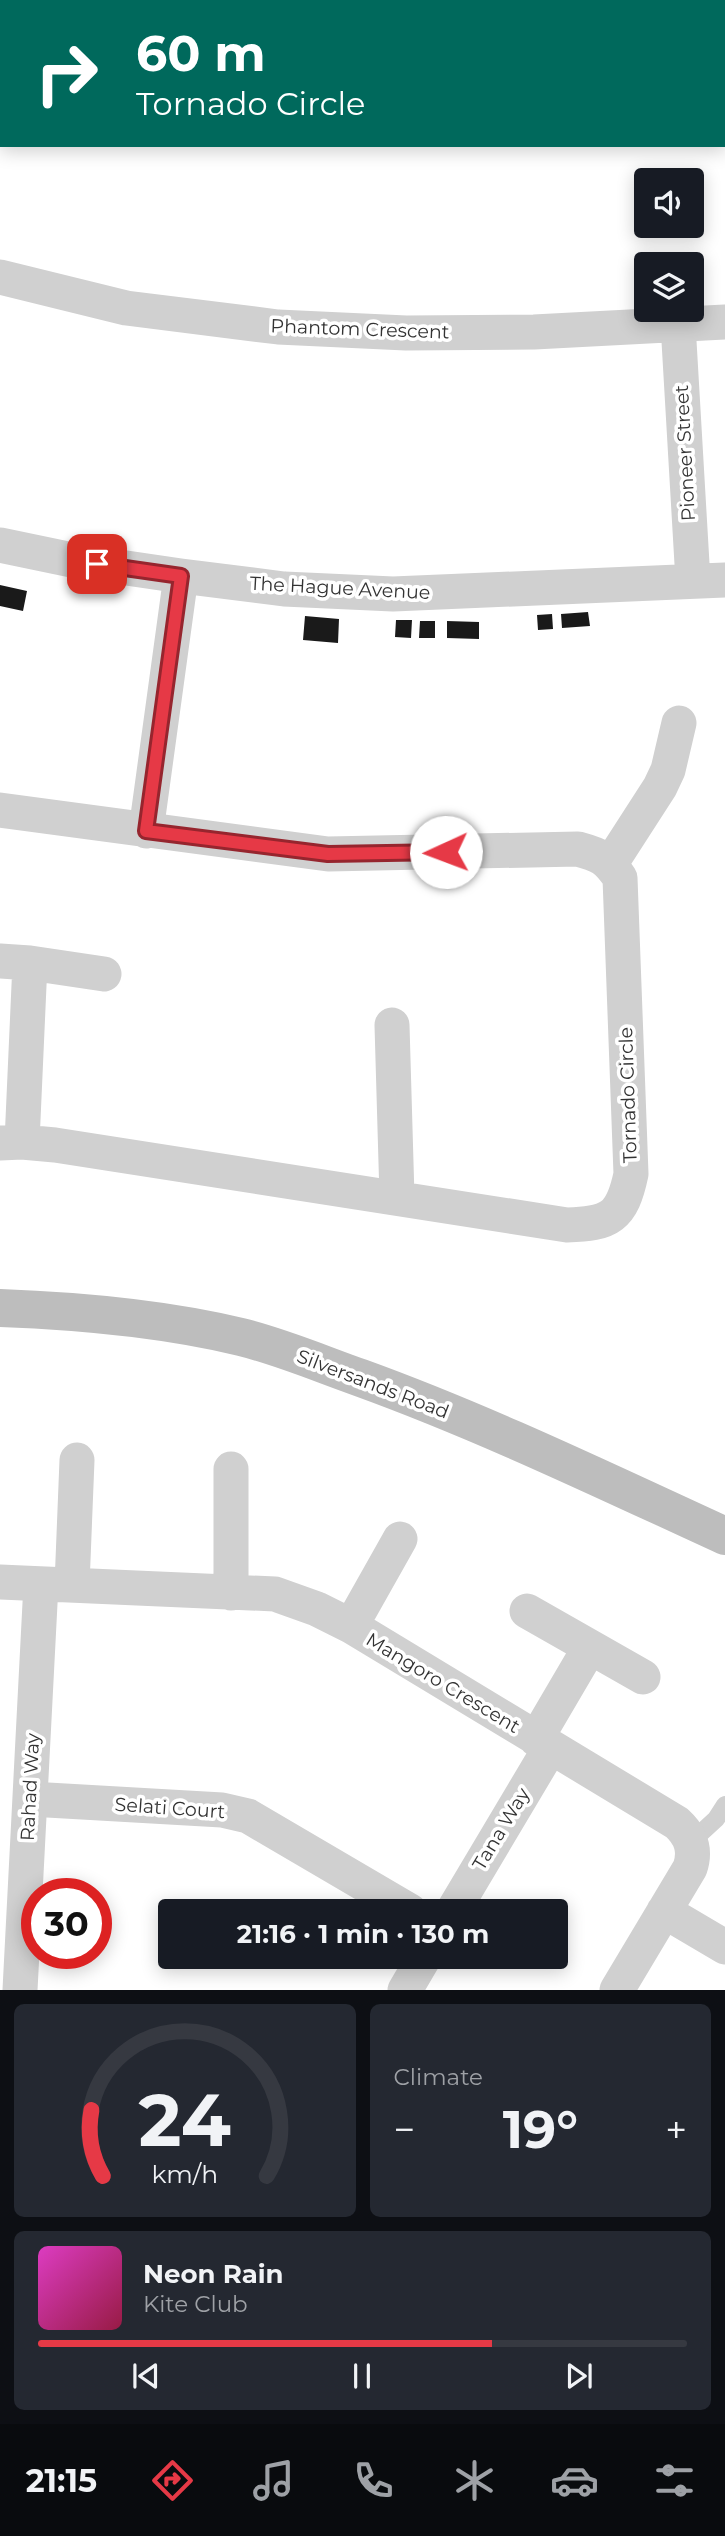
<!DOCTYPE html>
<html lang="en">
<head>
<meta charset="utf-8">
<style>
  :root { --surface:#171b24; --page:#242831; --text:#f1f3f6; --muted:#9ea1a6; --line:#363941; --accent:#e63946 }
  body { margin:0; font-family:Montserrat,sans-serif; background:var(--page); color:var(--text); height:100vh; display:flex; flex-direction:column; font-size:26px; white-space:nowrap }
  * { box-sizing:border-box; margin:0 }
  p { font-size:23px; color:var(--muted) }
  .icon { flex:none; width:38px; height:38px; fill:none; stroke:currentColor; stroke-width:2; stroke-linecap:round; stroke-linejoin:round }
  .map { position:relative; height:1990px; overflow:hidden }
  .side { display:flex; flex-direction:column; gap:14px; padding:14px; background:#0d0f14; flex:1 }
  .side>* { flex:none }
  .banner { position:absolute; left:0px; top:0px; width:726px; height:147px; box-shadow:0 4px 18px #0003; background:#00695c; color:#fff; overflow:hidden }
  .fabs { position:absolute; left:634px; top:168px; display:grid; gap:14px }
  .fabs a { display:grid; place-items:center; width:70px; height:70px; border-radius:7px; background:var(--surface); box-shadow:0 4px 18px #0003; font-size:35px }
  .speed { position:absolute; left:21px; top:1878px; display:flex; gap:14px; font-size:35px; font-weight:700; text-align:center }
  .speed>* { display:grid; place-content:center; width:91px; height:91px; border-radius:50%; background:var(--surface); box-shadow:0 4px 18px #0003; line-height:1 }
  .speed .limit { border:10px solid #d22; background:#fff; color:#111 }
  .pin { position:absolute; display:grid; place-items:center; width:60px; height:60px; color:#fff; margin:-30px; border-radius:14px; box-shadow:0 4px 10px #0006 }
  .me { position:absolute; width:77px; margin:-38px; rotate:268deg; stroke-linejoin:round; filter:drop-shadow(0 0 5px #0008) }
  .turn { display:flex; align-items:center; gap:24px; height:147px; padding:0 21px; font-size:32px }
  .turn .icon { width:91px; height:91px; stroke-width:2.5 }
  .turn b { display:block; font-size:49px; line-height:60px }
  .big { font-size:52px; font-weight:700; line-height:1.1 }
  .side .card { flex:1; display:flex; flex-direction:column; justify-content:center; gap:10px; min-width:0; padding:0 24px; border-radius:10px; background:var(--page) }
  .side .dial { align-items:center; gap:0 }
  .dial svg { height:182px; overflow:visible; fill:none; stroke:var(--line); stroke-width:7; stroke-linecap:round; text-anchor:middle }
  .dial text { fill:var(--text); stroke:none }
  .song { display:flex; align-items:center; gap:21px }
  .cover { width:84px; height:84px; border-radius:10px; background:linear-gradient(135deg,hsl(310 70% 55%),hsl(340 70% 35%)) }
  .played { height:7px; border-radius:4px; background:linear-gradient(90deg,var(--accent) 70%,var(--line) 70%) }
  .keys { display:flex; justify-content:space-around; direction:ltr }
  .heat { display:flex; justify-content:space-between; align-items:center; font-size:38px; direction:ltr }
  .side .tiles { flex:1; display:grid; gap:14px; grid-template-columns:1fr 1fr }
  .card:last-child { grid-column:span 2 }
  .trip { position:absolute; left:158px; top:1899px; width:410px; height:70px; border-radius:7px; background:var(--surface); box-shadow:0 4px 18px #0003; font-weight:700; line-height:70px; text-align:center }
  .tab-bar { display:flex; height:112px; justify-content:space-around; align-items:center; background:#090b0e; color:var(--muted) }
  .tab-bar .icon { width:49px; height:49px }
  .tab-bar .active { color:var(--accent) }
  .tab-bar b { font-size:32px; color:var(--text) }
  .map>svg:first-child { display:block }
</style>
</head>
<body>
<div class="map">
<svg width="725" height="1990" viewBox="0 0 725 1990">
  <rect width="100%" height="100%" fill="#fff"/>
  <path fill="#e6ecdf" d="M47 0H275L47 2Z"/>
  <path fill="#1a1a1a" d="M0 585 27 591 23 611 0 606Z
    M588 612 590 626 562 628 561 614Z
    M552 614 553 629 538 630 537 615Z
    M305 616 339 619 338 643 303 640Z
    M396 620H412L411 638 395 637Z
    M420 621H435V638H419Z
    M447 621 479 622V639L447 638Z"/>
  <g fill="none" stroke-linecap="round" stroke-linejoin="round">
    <path stroke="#cdcdcd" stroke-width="4.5" stroke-dasharray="3.5 3.5" stroke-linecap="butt" d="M257 2V0"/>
    <path stroke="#d0d0d0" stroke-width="18" d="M691 1842 716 1819 725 1805"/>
    <path stroke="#d0d0d0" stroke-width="35" d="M25 2V0
      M0 74 2 69
      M724 79H725
      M0 277 126 308 278 327 406 333 534 332 725 322
      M678 324 693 581
      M0 545 72 560 181 576 284 589 393 594 725 580
      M0 810 328 854 578 849C600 855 607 858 620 878L631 1174C622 1217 610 1224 567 1225L55 1145 22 1142 0 1143
      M146 831 181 576
      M611 863 660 787 668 770 679 723
      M0 961 30 963 104 974
      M392 1025 397 1197
      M22 1142 30 963
      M0 1582 275 1594 317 1609 351 1626 677 1823C691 1836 696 1850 690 1868L617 1990
      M72 1585 77 1460
      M231 1593V1469
      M527 1611 643 1677
      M351 1626 400 1539
      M536 1739 590 1647
      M30 1799 222 1810 248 1816 410 1911
      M453 1911 550 1748
      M664 1911 725 1947
      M20 1990 41 1584
      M405 1990 425 1956"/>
    <path stroke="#bdbdbd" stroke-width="38" d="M0 1308C81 1311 162 1318 241 1337 282 1347 321 1364 361 1378 485 1423 605 1481 725 1536"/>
  </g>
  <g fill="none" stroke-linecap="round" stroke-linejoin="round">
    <g stroke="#96252e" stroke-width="18">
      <path id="route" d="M97 564 181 576 146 831 328 854 446 852"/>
    </g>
    <use href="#route" stroke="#e63946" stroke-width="12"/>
  </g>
  <g text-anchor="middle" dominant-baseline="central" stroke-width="7" stroke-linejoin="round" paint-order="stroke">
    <g font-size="19" fill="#333" stroke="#fff">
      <text transform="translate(360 329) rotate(2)">Phantom Crescent</text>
      <text transform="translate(685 453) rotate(-93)">Pioneer Street</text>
      <text transform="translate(340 588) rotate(3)">The Hague Avenue</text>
      <text transform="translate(628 1095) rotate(-92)">Tornado Circle</text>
      <text transform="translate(373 1384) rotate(21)">Silversands Road</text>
      <text transform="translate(443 1683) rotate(31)">Mangoro Crescent</text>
      <text transform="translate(30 1787) rotate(-87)">Rahad Way</text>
      <text transform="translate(170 1808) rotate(4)">Selati Court</text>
      <text transform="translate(501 1829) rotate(-59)">Tana Way</text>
    </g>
  </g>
</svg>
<div class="fabs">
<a><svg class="icon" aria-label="sound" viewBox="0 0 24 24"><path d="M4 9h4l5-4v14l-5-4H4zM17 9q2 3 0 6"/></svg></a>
<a><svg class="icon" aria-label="layers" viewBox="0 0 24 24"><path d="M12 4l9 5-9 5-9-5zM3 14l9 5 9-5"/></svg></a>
</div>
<div class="speed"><div class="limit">30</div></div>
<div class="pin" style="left:97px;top:564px;background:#d93025"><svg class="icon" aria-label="arrive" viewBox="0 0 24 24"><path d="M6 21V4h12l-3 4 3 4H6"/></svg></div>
<svg class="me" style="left:446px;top:852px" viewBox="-20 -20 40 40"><circle r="19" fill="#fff"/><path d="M0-13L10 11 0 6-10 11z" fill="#e63946"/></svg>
<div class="trip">21:16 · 1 min · 130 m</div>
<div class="banner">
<div class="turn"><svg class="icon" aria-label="right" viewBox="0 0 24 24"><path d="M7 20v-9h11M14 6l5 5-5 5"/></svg><div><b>60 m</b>Tornado Circle</div></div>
</div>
</div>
<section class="side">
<div class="tiles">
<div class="card dial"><svg viewBox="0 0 100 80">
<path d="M14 69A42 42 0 1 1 86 69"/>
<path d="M14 69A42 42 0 0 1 9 40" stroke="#e63946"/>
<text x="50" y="56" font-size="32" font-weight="700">24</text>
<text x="50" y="72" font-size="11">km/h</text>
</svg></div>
<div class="card"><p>Climate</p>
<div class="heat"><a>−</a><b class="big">19°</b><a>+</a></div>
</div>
<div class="card">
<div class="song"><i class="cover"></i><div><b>Neon Rain</b><p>Kite Club</p></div></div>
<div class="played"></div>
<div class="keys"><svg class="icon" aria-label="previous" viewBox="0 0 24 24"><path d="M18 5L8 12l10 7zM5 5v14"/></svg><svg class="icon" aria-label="pause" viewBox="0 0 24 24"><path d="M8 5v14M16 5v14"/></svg><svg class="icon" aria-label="next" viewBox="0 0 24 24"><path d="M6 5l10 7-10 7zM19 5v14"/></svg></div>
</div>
</div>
</section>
<nav class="tab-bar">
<b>21:15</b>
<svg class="icon active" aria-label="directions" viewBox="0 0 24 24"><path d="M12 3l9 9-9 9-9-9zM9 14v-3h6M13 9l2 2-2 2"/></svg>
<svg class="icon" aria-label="music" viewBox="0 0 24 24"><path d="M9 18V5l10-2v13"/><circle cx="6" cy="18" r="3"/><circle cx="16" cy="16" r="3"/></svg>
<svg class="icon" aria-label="phone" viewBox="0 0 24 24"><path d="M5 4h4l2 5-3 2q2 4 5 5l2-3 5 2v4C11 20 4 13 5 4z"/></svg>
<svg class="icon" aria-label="climate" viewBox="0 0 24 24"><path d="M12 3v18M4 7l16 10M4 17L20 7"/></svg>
<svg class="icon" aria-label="car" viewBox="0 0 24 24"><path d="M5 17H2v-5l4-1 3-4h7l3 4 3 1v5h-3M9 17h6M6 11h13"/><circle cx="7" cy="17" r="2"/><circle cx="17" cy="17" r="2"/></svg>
<svg class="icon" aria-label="filters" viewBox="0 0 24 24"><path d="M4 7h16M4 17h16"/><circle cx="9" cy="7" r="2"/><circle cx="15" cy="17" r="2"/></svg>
</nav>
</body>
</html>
